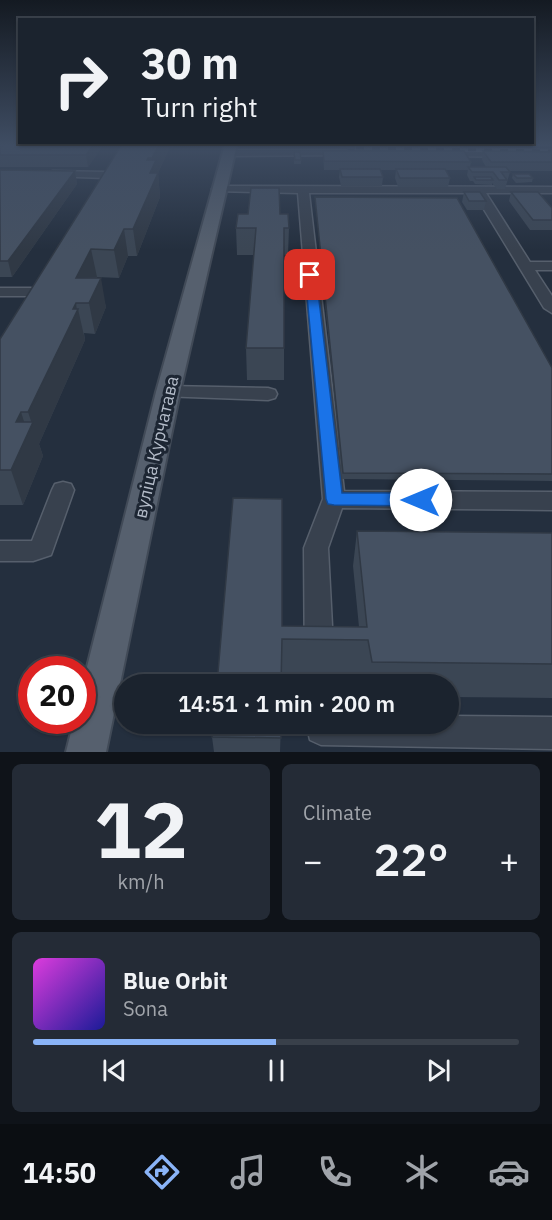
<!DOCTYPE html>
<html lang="en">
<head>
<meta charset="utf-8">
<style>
  :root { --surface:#1b232e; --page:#242b36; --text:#f1f3f6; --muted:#a0a4aa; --line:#39404a; --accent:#8ab4f8 }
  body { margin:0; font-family:"IBM Plex Sans",sans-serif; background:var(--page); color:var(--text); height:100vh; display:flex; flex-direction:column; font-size:22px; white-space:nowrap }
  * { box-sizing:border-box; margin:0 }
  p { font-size:20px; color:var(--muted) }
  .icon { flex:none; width:33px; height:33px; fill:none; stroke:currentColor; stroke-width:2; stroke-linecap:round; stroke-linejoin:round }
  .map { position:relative; height:752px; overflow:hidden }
  .drawer { display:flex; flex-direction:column; gap:12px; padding:12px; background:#0f1319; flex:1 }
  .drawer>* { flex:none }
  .guide { position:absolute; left:18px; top:18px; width:516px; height:126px; border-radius:0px; box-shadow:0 2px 4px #0004,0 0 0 2px var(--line); background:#1b232e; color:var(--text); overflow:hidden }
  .speed { position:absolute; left:18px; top:656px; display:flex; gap:12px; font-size:30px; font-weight:700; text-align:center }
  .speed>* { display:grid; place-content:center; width:78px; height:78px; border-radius:50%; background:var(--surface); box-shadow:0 2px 4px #0004,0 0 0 2px var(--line); line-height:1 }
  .speed .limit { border:9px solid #d22; background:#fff; color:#111 }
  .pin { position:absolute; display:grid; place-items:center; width:51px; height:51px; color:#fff; margin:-26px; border-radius:12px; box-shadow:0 3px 9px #0006 }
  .me { position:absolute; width:66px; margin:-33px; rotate:270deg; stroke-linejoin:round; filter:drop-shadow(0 0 4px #0008) }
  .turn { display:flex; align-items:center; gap:21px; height:126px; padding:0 24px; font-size:27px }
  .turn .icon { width:78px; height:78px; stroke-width:2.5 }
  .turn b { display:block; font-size:42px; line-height:51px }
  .big { font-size:45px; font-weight:600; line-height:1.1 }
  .drawer .card { flex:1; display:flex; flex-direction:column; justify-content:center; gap:9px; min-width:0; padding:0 21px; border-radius:9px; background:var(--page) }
  .drawer .dial { align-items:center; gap:0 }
  .dial b { font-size:78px; line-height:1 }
  .song { display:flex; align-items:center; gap:18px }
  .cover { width:72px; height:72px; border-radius:9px; background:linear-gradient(135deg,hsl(300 70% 55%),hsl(240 70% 35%)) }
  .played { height:6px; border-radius:3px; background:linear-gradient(90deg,var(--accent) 50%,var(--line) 50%) }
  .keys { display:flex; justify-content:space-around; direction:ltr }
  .heat { display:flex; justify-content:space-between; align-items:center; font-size:33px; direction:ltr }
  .drawer .tiles { flex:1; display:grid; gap:12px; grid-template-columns:1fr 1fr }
  .card:last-child { grid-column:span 2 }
  .trip { position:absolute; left:114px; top:674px; width:345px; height:60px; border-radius:30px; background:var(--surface); box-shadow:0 2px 4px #0004,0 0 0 2px var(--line); font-weight:600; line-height:60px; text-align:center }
  .tab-bar { display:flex; height:96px; justify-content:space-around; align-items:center; background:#0b0e12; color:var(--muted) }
  .tab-bar .icon { width:42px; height:42px }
  .tab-bar .active { color:var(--accent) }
  .tab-bar b { font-size:27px; color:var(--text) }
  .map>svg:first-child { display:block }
</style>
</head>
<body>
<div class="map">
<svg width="552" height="752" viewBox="0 0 552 752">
  <rect width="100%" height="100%" fill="#242f3e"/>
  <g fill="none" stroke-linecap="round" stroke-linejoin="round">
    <g stroke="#565f6c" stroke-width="3">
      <path id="minor" d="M357 144H458L462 147 457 150 361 149 358 148Z
        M346 150 351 153 349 155 229 156 224 153 229 150Z
        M443 151H552V157L440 156V152Z
        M53 171 105 172 110 175 105 178 49 176V172Z
        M218 186 552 187V193H486L530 262H552V270H535L552 296V313L544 308 474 193H309L344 491 552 492V510L342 508 328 548 335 684H305L304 548 323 499 298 193 214 191 212 189Z
        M0 288H31L38 292 31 296H0Z
        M168 386 268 388 275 390 277 394 275 398 268 400 161 396 159 392 161 388Z
        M63 482 71 484 74 490 51 555 33 561H0V541H32L52 490 55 484Z
        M448 716 552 717V749L321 745 310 740 306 723H448Z"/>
    </g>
    <g stroke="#414a57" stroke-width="4">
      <path id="major" d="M225 144H237L180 392 106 752H66L74 720H82V687L156 392Z"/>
    </g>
    <use href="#minor" fill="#38414e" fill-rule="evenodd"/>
    <use href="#major" fill="#56606e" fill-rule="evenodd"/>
    <g stroke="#5a6575" stroke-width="4.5">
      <path id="rail" d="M356 148 552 151"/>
    </g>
    <use href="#rail" stroke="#1d2633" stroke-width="3" stroke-dasharray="8" stroke-linecap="butt"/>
  </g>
  <path fill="#3b4654" d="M4 144H104L88 167H0V148Z
    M122 144H174L173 147H168L169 149 158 173 160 197 137 256H128L119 278 97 277 106 307 95 334 84 333 85 340 39 444 43 456 23 505H0V339Z
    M266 144H552V145H355V149H340V145L289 146V144Z
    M323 151 471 162 470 167H486L482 160 483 151 552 152V171H509L510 172 505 189H497L492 183V185L475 184 473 181H470L467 175 468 170H446L450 178 448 187H398L395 178 396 170H380L383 177 382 186H341L339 177 340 170H324Z
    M294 152 301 160V164H294Z
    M0 170 75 171 77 184 12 277H0Z
    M513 174 533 178 532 182 516 183 512 178Z
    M464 192 486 201 484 210H467L462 202Z
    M511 192 552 208V230H530L509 201Z
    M315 197 552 368V481L342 479Z
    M280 214 289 228 288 255H284V380H247L246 348 254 255H237L236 228Z
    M357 531 552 533V698L448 697V684H365L363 674 281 673 282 626 359 627 353 566Z
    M281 723 280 752H214L212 737Z"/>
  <path fill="#303945" d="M94 144H104L88 167 86 155Z
    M159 144H168L169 149 158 173 160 197 137 256 133 229 150 173 153 167 152 158Z
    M75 171 77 184 12 277 8 261Z
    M124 229 128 256 119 278 114 250Z
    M91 249 97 277 76 278Z
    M101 278 106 307 95 334 89 303Z
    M76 303 77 311 78 309 85 340 39 444 43 456 23 505 11 470 16 422 21 412 28 434 32 424 28 412Z"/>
  <path fill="#455162" stroke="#303945" stroke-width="1.5" d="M4 144H94L86 155H0V148Z
    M122 144H159L152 158H148L147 160H156L150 173H158L133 229H124L114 250 91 249 76 278H101L89 303H76L73 309H78L28 412H21L16 422H33L11 470H0V339Z
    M323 151H464L471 162 324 161Z
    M483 151 552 152V162H491Z
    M294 152H300L301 160H295Z
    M468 167H506L510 172H501L507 180H499L493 172H472Z
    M340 169H380L383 177H342Z
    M396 169H445L450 178H400Z
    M0 170 75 171 8 261H0Z
    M513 174H529L533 178H517Z
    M474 177H491L493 180H476Z
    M251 188H279L280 214H288L289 228H284V348H246L256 228H236L238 214H248Z
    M464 192H480L486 201H469Z
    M511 192H538L552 208V220H533Z
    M315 197 457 198 552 368V474L343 473Z
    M233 498 282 499V626L367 627 357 531 552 533V664L372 662 368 640 282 639 281 684H217Z
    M214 723H281V738L212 737Z"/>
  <linearGradient id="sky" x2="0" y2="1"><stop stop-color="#141a22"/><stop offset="0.58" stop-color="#3f4d63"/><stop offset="1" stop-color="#3f4d63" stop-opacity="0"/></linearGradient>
  <rect width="552" height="250" fill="url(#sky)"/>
  <path fill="#1a73e8" stroke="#114b97" stroke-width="1.5" d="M310 271 316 275 342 493H421L427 495 430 500 427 504 421 506 334 505 328 504 326 499 305 275Z"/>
  <g text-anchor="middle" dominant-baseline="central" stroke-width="6" stroke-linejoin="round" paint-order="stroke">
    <g font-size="18" fill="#b4bcc9" stroke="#1d2633">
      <text transform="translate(156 447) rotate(-77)">вуліца Курчатава</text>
    </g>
  </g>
</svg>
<div class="speed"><div class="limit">20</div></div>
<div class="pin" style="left:310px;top:275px;background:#d93025"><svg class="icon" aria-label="arrive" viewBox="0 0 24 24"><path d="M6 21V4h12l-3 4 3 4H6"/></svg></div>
<svg class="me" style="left:421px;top:500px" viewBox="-20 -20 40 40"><circle r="19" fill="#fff"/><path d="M0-13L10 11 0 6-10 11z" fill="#1a73e8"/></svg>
<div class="trip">14:51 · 1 min · 200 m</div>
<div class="guide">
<div class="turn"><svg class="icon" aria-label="right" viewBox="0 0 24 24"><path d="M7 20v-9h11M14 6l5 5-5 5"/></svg><div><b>30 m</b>Turn right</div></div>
</div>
</div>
<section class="drawer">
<div class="tiles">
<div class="card dial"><b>12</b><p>km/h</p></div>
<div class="card"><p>Climate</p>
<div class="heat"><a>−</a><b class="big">22°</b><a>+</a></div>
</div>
<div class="card">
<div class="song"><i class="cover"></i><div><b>Blue Orbit</b><p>Sona</p></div></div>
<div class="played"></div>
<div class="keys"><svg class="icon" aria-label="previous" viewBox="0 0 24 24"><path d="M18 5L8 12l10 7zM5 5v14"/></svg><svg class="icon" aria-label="pause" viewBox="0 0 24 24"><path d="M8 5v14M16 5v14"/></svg><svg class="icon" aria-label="next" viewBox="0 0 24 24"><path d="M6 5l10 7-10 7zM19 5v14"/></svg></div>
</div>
</div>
</section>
<nav class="tab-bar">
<b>14:50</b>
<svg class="icon active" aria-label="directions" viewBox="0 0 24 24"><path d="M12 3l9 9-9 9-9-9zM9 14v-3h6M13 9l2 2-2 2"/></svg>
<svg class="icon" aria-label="music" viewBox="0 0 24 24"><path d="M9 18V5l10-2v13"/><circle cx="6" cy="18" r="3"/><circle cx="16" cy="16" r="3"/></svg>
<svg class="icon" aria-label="phone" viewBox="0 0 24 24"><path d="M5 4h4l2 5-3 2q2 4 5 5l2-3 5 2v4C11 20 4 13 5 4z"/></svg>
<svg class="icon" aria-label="climate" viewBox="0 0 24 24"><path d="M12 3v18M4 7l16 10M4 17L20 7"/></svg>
<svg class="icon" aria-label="car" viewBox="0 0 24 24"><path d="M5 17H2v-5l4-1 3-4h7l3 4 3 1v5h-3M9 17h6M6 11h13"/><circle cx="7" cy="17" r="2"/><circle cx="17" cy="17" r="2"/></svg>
</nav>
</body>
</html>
